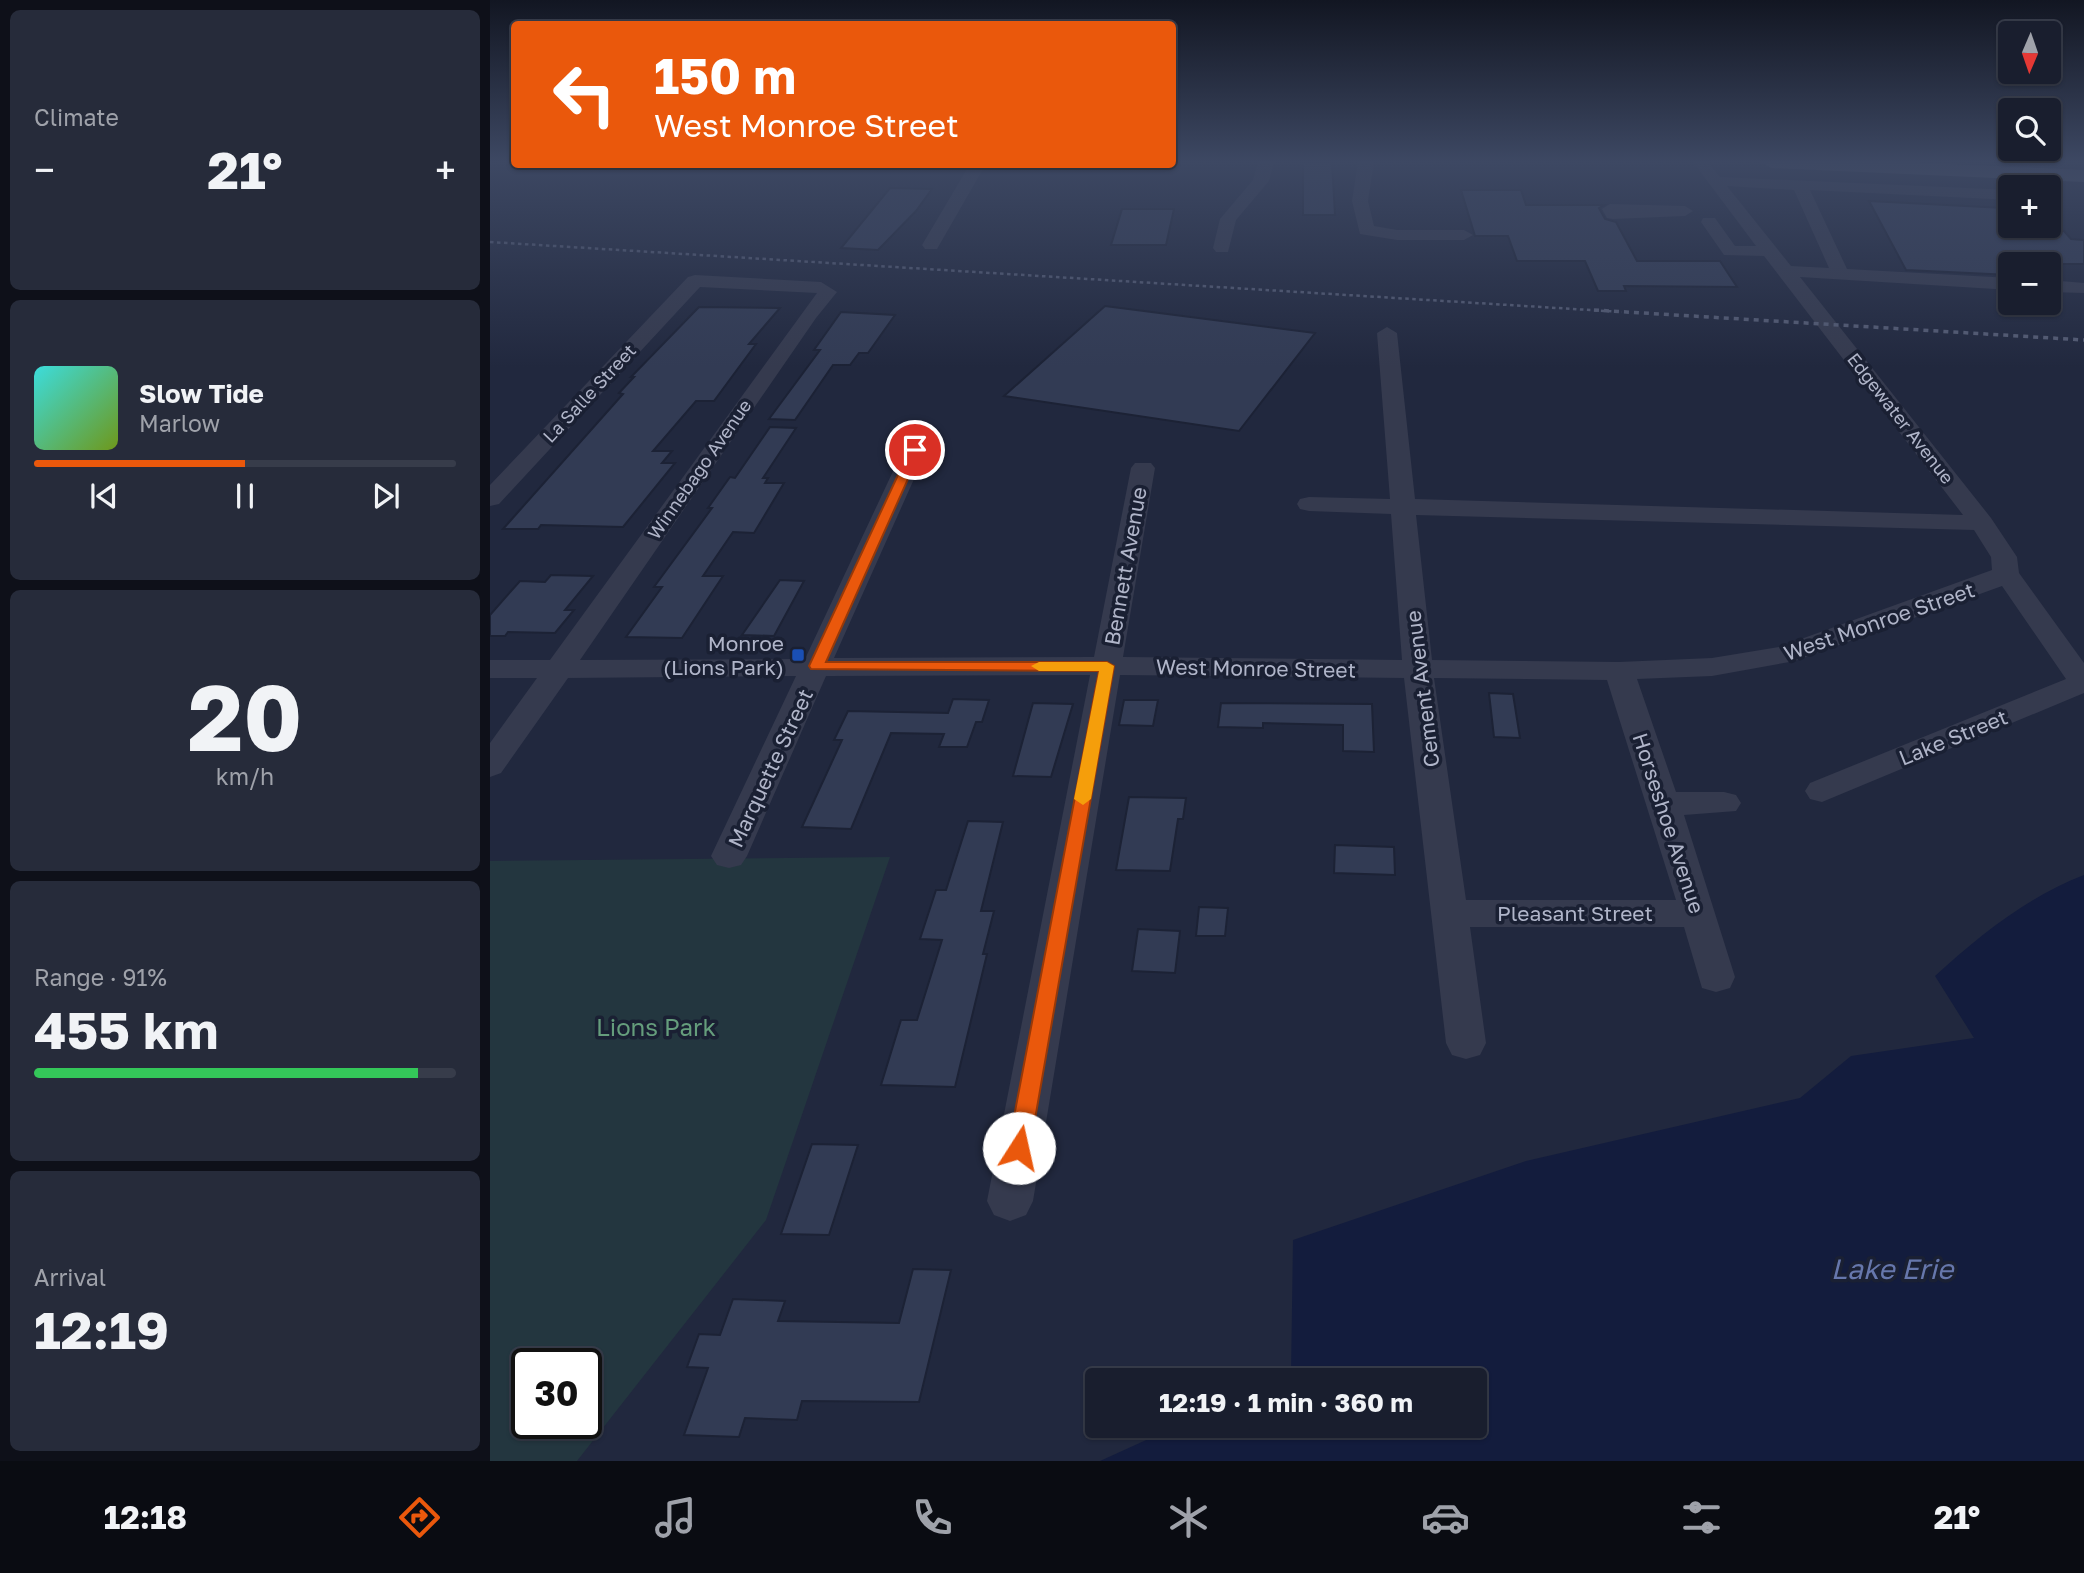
<!DOCTYPE html>
<html lang="en">
<head>
<meta charset="utf-8">
<style>
  :root { --surface:#191e2e; --page:#262b3a; --text:#f1f3f6; --muted:#9fa2aa; --line:#373c4a; --accent:#ea580c }
  body { margin:0; font-family:"Golos Text",sans-serif; background:var(--page); color:var(--text); height:100vh; display:flex; flex-direction:column; font-size:26px; white-space:nowrap }
  * { box-sizing:border-box; margin:0 }
  p { font-size:23px; color:var(--muted) }
  .icon { flex:none; width:38px; height:38px; fill:none; stroke:currentColor; stroke-width:2; stroke-linecap:round; stroke-linejoin:round }
  .map { position:relative; flex:1; overflow:hidden }
  .panel { display:flex; flex-direction:column; gap:10px; padding:10px; background:#0e1019; width:490px }
  .panel>* { flex:none }
  .hud { position:absolute; left:21px; top:21px; width:665px; height:147px; border-radius:7px; box-shadow:0 2px 5px #0004,0 0 0 2px var(--line); background:#ea580c; color:#fff; overflow:hidden }
  .needle { width:46px; rotate:182deg }
  .fabs { position:absolute; left:1508px; top:21px; display:grid; gap:14px }
  .fabs a { display:grid; place-items:center; width:63px; height:63px; border-radius:7px; background:var(--surface); box-shadow:0 2px 5px #0004,0 0 0 2px var(--line); font-size:35px }
  .speed { position:absolute; left:21px; top:1348px; display:flex; gap:14px; font-size:35px; font-weight:700; text-align:center }
  .speed>* { display:grid; place-content:center; width:91px; height:91px; border-radius:50%; background:var(--surface); box-shadow:0 2px 5px #0004,0 0 0 2px var(--line); line-height:1 }
  .speed .limit { border:4px solid #111; border-radius:10px; background:#fff; color:#111 }
  .pin { position:absolute; display:grid; place-items:center; width:60px; height:60px; color:#fff; margin:-30px; border:4px solid #fff; border-radius:50%; box-shadow:0 2px 7px #0007 }
  .me { position:absolute; width:77px; margin:-38px; rotate:10deg; stroke-linejoin:round; filter:drop-shadow(0 0 5px #0008) }
  .turn { display:flex; align-items:center; gap:24px; height:147px; padding:0 28px; font-size:32px }
  .turn .icon { width:91px; height:91px; stroke-width:2.5 }
  .turn b { display:block; font-size:49px; line-height:60px }
  .big { font-size:52px; font-weight:700; line-height:1.1 }
  .panel .widget { flex:1; display:flex; flex-direction:column; justify-content:center; gap:10px; min-width:0; padding:0 24px; border-radius:10px; background:var(--page) }
  .panel .dial { align-items:center; gap:0 }
  .dial b { font-size:91px; line-height:1 }
  .song { display:flex; align-items:center; gap:21px }
  .cover { width:84px; height:84px; border-radius:10px; background:linear-gradient(135deg,hsl(180 70% 55%),hsl(80 70% 35%)) }
  .played { height:7px; border-radius:4px; background:linear-gradient(90deg,var(--accent) 50%,var(--line) 50%) }
  .keys { display:flex; justify-content:space-around; direction:ltr }
  .heat { display:flex; justify-content:space-between; align-items:center; font-size:38px; direction:ltr }
  .charge { height:10px; border-radius:5px; background:linear-gradient(90deg,#34c759 91%,var(--line) 0) }
  .trip { position:absolute; left:595px; top:1368px; width:402px; height:70px; border-radius:7px; background:var(--surface); box-shadow:0 2px 5px #0004,0 0 0 2px var(--line); font-weight:700; line-height:70px; text-align:center }
  .tabs { display:flex; height:112px; justify-content:space-around; align-items:center; background:#0a0c12; color:var(--muted) }
  .tabs .icon { width:49px; height:49px }
  .tabs .active { color:var(--accent) }
  .tabs b { font-size:32px; color:var(--text) }
  main { display:flex; flex:1; min-height:0 }
  .map>svg:first-child { display:block }
</style>
</head>
<body>
<main>
<section class="panel">
<div class="widget"><p>Climate</p>
<div class="heat"><a>−</a><b class="big">21°</b><a>+</a></div>
</div>
<div class="widget">
<div class="song"><i class="cover"></i><div><b>Slow Tide</b><p>Marlow</p></div></div>
<div class="played"></div>
<div class="keys"><svg class="icon" aria-label="previous" viewBox="0 0 24 24"><path d="M18 5L8 12l10 7zM5 5v14"/></svg><svg class="icon" aria-label="pause" viewBox="0 0 24 24"><path d="M8 5v14M16 5v14"/></svg><svg class="icon" aria-label="next" viewBox="0 0 24 24"><path d="M6 5l10 7-10 7zM19 5v14"/></svg></div>
</div>
<div class="widget dial"><b>20</b><p>km/h</p></div>
<div class="widget"><p>Range · 91%</p><b class="big">455 km</b><div class="charge"></div></div>
<div class="widget"><p>Arrival</p><b class="big">12:19</b></div>
</section>
<div class="map">
<svg width="1594" height="1461" viewBox="0 0 1594 1461">
  <rect width="100%" height="100%" fill="#21283e"/>
  <path fill="#23363f" fill-rule="evenodd" d="M400 857 276 1220 87 1461H0V861ZM37 1363H96V1423H37Z"/>
  <path fill="#131c3d" d="M1594 875V1461H610L687 1426H985V1381H789L801 1375 803 1240 1036 1161 1310 1098 1361 1056 1484 1038 1445 976C1490 935 1537 897 1594 875Z"/>
  <path fill="#323b54" stroke="#1c2235" stroke-width="2" d="M813 162H842L845 215H813Z
    M400 188 442 189 426 211 388 250 351 248Z
    M971 190H1031L1036 205H1114L1109 208 1115 219 1126 222 1147 261H1230L1247 287 1134 286 1136 291H1108L1095 261H1027L1018 236H985Z
    M1379 201 1514 208 1521 217V226L1574 231 1581 239 1594 240V264H1521V275L1416 270Z
    M632 209H684L676 245H621Z
    M615 306 825 333 749 431 514 396Z
    M209 307 290 308 259 344H266L224 401H206L163 451H182L172 463H185L133 527 51 525 48 529H13L133 394 129 393 144 377H141Z
    M351 312 405 315 378 353H369L360 365H343L305 420 279 419 330 350H324Z
    M280 427 306 428 273 478H278L275 483H294L264 533 243 532 213 576H233L192 638 136 637 172 587H164L222 508H218L240 477 245 478Z
    M61 575 103 576 75 610H84L65 633 18 632 15 636H0V615L30 581 55 582Z
    M290 580 314 581 284 636 252 635Z
    M999 693 1023 694 1030 738 1004 737Z
    M463 699 499 700 492 722H486L477 747H449L454 734 401 733 361 829 312 827 352 740H344L358 711 458 713Z
    M634 700H668L663 726 629 725Z
    M543 703 583 704 561 777 523 776Z
    M731 703 882 704 884 752 853 751V725L773 723V728L728 727Z
    M639 797 696 798 693 819H688L680 871 626 870Z
    M478 821 513 822 491 911H504L493 954H497L465 1087 391 1085 411 1020H427L452 940 430 939 446 890H456Z
    M845 845 904 847 905 875 844 873Z
    M709 907 738 908 735 936H706Z
    M648 929 690 931 685 973 642 971Z
    M322 1144 368 1145 339 1235 291 1234Z
    M423 1269 461 1270 429 1402 312 1401 307 1420 255 1418 249 1437 194 1435 218 1368 197 1367 209 1334 230 1335 243 1299 295 1301 288 1321 409 1323Z"/>
  <g fill="none" stroke-linecap="round" stroke-linejoin="round">
    <path fill="#353a4e" fill-rule="evenodd" d="M768 162H784L779 181 746 220 738 252H726L723 248 730 219 763 180Z
      M868 162H884L878 201 884 226 907 230H974L983 235 974 240H907L870 234 862 201Z
      M1203 162H1218L1230 177 1521 190V200L1320 190 1357 269 1521 278V290L1310 277 1501 518 1527 557 1529 573 1594 663V693L1332 802 1320 799 1315 791 1320 783 1576 679 1512 586 1305 661 1222 676 1147 679 1186 792H1234L1246 795 1251 803 1246 811 1194 815 1245 977 1240 988 1226 992 1212 988 1194 927H980L996 1043 990 1055 976 1059 962 1055 956 1043 914 678 630 675 543 1201 536 1215 520 1221 504 1215 497 1201 600 675 336 676 257 856 251 865 239 868 227 865 221 856 306 676 78 678 11 773 0 777V743L47 678H0V660H60L327 293 210 287 9 504 0 506V485L198 277 205 275 331 282 347 292 326 318 90 660 315 659 413 450 417 445H433L437 450 344 658 604 657 641 468 645 463H661L665 468 633 657 912 660 901 514 819 511 810 509 807 504 810 499 819 497 900 499 887 333 897 327 907 333 925 499 1473 515 1274 256 1234 255 1211 222 1213 218H1225L1245 246H1266ZM1237 186 1304 190 1339 268 1301 266ZM926 515 1484 530 1501 557 1502 570 1289 647 1222 658 1129 662 942 660ZM944 678 1117 680 1186 900H976Z
      M480 164H527L520 169H493L447 249H435L432 245Z
      M1120 204 1195 206 1203 211 1195 216 1123 219 1117 218 1112 209Z
      M1559 208 1569 213V221H1559Z
      M1559 280 1594 283V293L1559 292Z"/>
    <path fill="#52596e" fill-rule="evenodd" d="M1272 162H1410L1594 170V182L1281 168Z"/>
    <path stroke="#565d75" stroke-width="2.5" stroke-dasharray="3.5 3.5" stroke-linecap="butt" d="M0 242 1132 312"/>
    <path stroke="#565d75" stroke-width="3.5" stroke-dasharray="5 5" stroke-linecap="butt" d="M1104 310 1594 340"/>
  </g>
  <linearGradient id="sky" x2="0" y2="1"><stop stop-color="#121622"/><stop offset="0.44" stop-color="#3d4863"/><stop offset="1" stop-color="#3d4863" stop-opacity="0"/></linearGradient>
  <rect width="1594" height="367" fill="url(#sky)"/>
  <path fill="#ea580c" stroke="#983908" stroke-width="2" d="M421 447 431 450 336 662H617L624 666 540 1148 537 1154 529 1157 522 1154 518 1148 609 671 321 669 319 666Z"/>
  <path fill="#f59e0b" d="M617 662 624 666 601 799 593 805 584 799 609 671H549L541 666 549 662Z"/>
  <rect fill="#1a4fb4" stroke="#1a2033" stroke-width="2.5" x="301" y="648" width="14" height="14" rx="3.5"/>
  <g text-anchor="middle" dominant-baseline="central" stroke-width="7" stroke-linejoin="round" paint-order="stroke">
    <g font-size="18" fill="#b0b5c9" stroke="#1a2033">
      <text transform="translate(99 393) rotate(-47)">La Salle Street</text>
      <text transform="translate(1411 418) rotate(52)">Edgewater Avenue</text>
      <text transform="translate(209 469) rotate(-55)">Winnebago Avenue</text>
    </g>
    <g font-size="21" fill="#b0b5c9" stroke="#1a2033">
      <text transform="translate(635 566) rotate(-80)">Bennett Avenue</text>
      <text transform="translate(1389 621) rotate(-19)">West Monroe Street</text>
      <text transform="translate(766 668) rotate(1)">West Monroe Street</text>
      <text transform="translate(932 689) rotate(-97)">Cement Avenue</text>
      <text transform="translate(1463 737) rotate(-22)">Lake Street</text>
      <text transform="translate(280 768) rotate(-65)">Marquette Street</text>
      <text transform="translate(1179 823) rotate(72)">Horseshoe Avenue</text>
      <text x="1085" y="913">Pleasant Street</text>
    </g>
    <g font-size="21" fill="#b0b5c9" stroke="#1a2033" text-anchor="end">
      <text x="294" y="643">Monroe<tspan x="294" dy="24">(Lions Park)</tspan></text>
    </g>
    <g font-size="24" fill="#659d7c" stroke="#1a2033">
      <text x="166" y="1026">Lions Park</text>
    </g>
    <g font-size="28" font-style="italic" fill="#6677ac" stroke="#1a2033">
      <text x="1402" y="1268">Lake Erie</text>
    </g>
  </g>
</svg>
<div class="fabs">
<a><svg class="needle" viewBox="-14 -14 28 28"><path d="M0-13l5 13h-10z" fill="#e53935"/><path d="M0 13l5-13h-10z" fill="#9fa2aa"/></svg></a>
<a><svg class="icon" aria-label="search" viewBox="0 0 24 24"><circle cx="10" cy="10" r="6"/><path d="M15 15l6 6"/></svg></a>
<a>+</a>
<a>−</a>
</div>
<div class="speed"><div class="limit">30</div></div>
<div class="pin" style="left:425px;top:450px;background:#d93025"><svg class="icon" aria-label="arrive" viewBox="0 0 24 24"><path d="M6 21V4h12l-3 4 3 4H6"/></svg></div>
<svg class="me" style="left:529px;top:1148px" viewBox="-20 -20 40 40"><circle r="19" fill="#fff"/><path d="M0-13L10 11 0 6-10 11z" fill="#ea580c"/></svg>
<div class="trip">12:19 · 1 min · 360 m</div>
<div class="hud">
<div class="turn"><svg class="icon" aria-label="left" viewBox="0 0 24 24"><path d="M17 20v-9H6M10 6l-5 5 5 5"/></svg><div><b>150 m</b>West Monroe Street</div></div>
</div>
</div>
</main>
<nav class="tabs">
<b>12:18</b>
<svg class="icon active" aria-label="directions" viewBox="0 0 24 24"><path d="M12 3l9 9-9 9-9-9zM9 14v-3h6M13 9l2 2-2 2"/></svg>
<svg class="icon" aria-label="music" viewBox="0 0 24 24"><path d="M9 18V5l10-2v13"/><circle cx="6" cy="18" r="3"/><circle cx="16" cy="16" r="3"/></svg>
<svg class="icon" aria-label="phone" viewBox="0 0 24 24"><path d="M5 4h4l2 5-3 2q2 4 5 5l2-3 5 2v4C11 20 4 13 5 4z"/></svg>
<svg class="icon" aria-label="climate" viewBox="0 0 24 24"><path d="M12 3v18M4 7l16 10M4 17L20 7"/></svg>
<svg class="icon" aria-label="car" viewBox="0 0 24 24"><path d="M5 17H2v-5l4-1 3-4h7l3 4 3 1v5h-3M9 17h6M6 11h13"/><circle cx="7" cy="17" r="2"/><circle cx="17" cy="17" r="2"/></svg>
<svg class="icon" aria-label="filters" viewBox="0 0 24 24"><path d="M4 7h16M4 17h16"/><circle cx="9" cy="7" r="2"/><circle cx="15" cy="17" r="2"/></svg>
<b>21°</b>
</nav>
</body>
</html>
